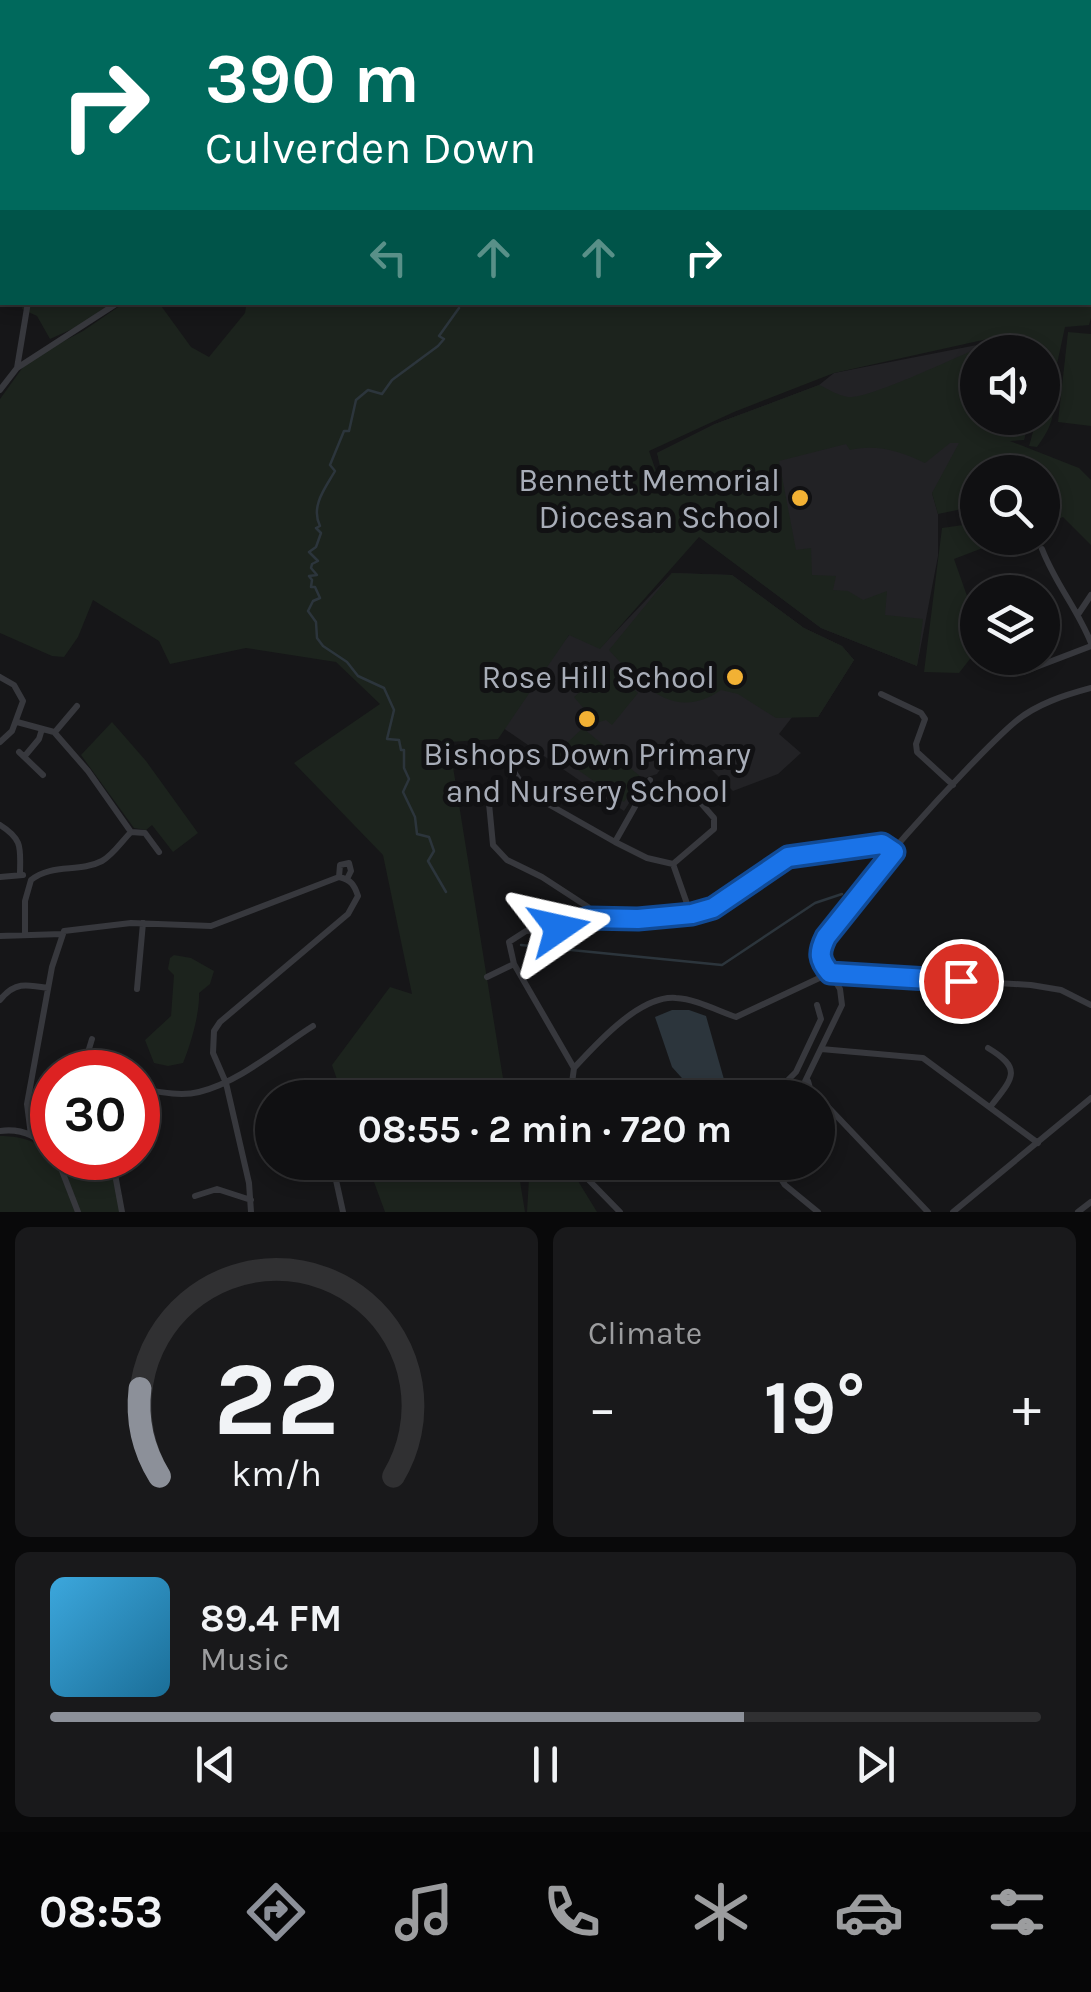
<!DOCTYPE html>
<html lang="en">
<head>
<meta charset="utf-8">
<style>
  :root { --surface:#101012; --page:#19191b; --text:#f1f3f6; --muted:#9c9d9f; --line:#303032; --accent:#8c9099 }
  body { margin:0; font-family:Karla,sans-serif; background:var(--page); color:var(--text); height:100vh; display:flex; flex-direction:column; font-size:38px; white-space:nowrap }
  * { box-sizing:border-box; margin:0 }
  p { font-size:32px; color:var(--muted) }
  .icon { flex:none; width:55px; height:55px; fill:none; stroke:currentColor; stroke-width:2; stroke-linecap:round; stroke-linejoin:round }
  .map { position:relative; height:1212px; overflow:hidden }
  .side { display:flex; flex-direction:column; gap:15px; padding:15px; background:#09090a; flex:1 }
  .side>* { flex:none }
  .banner { position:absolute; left:0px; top:0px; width:1092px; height:305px; box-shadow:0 5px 15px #0003,0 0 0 2px var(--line); background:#00695c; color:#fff; overflow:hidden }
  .controls { position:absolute; left:960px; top:335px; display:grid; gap:20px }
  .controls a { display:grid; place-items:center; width:100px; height:100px; border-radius:50%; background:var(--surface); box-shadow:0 5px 15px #0003,0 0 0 2px var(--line); font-size:50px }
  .speed { position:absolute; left:30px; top:1050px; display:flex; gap:20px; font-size:50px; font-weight:700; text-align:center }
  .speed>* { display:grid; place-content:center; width:130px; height:130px; border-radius:50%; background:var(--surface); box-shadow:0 5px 15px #0003,0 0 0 2px var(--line); line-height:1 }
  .speed .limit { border:15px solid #d22; background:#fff; color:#111 }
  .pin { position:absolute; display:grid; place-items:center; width:85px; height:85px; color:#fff; margin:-42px; border:5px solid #fff; border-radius:50%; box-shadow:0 2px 10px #0007 }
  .me { position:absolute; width:110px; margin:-55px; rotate:79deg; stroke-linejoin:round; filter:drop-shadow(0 0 8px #0008) }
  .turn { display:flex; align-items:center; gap:35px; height:210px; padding:0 40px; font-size:45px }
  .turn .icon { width:130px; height:130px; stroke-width:2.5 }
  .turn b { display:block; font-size:70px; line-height:85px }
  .lanes { display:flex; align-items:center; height:95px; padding:0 40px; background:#0003; justify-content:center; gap:50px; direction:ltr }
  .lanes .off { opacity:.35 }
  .big { font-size:75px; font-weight:700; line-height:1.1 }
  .side .card { flex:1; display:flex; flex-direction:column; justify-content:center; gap:15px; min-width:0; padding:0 35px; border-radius:15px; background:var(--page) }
  .side .dial { align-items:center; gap:0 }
  .dial svg { height:260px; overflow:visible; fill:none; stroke:var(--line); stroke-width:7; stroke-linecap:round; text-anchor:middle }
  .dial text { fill:var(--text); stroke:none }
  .song { display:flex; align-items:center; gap:30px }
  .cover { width:120px; height:120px; border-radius:15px; background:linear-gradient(135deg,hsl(200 70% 55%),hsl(200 70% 35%)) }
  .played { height:10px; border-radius:5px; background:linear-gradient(90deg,var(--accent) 70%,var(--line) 70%) }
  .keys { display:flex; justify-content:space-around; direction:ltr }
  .heat { display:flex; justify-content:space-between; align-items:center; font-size:55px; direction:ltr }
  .side .tiles { flex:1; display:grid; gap:15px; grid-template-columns:1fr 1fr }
  .card:last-child { grid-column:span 2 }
  .trip { position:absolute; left:255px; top:1080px; width:580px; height:100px; border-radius:50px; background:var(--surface); box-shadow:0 5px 15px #0003,0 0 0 2px var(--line); font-weight:700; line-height:100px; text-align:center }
  .dock { display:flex; height:160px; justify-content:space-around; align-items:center; background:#060607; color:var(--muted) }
  .dock .icon { width:70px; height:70px }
  .dock .current { color:var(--accent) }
  .dock b { font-size:45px; color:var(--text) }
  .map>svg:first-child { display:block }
</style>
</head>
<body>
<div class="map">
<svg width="1091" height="1212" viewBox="0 0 1091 1212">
  <rect width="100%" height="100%" fill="#161618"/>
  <path fill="#222225" d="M1023 336 978 352V418H1029L1024 440H974L932 493 938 514V556L917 666 821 628 677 520 657 453 715 424 819 385 834 373Z
    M672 573 732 575 804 628 842 646 854 660 818 717 793 716 779 734 801 753 778 774 733 791 681 739 657 774 645 778 624 811 496 723 570 634 600 648Z"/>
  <path fill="#1c231d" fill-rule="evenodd" d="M576 0H1091V185L1090 2H575Z
    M1091 217V318L1089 325 1065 327 1054 378 1044 387 1053 394C1055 417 1051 428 1037 447L1029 446 1037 418H1042V352H978V418H1029L1024 440 1010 441 1079 468 1091 480V545L1063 517 1043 525 1042 472H978L977 506 938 514 932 493 959 443H950L925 463C900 451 877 444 850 450L846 444 779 461 796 550 811 548 812 575 836 576 833 590 848 591 863 600 887 591 885 615 923 619 917 666 821 628 699 537 600 649 569 635 498 739 449 742 506 1097H343L332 1065 390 987 412 994 383 855 294 763 380 704 336 662 246 648 170 664 159 641 93 600 78 637 64 657 52 656 0 633V399L23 367 45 351 83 331 124 303H159L191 347 209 357 245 313 246 307 242 303 1090 302ZM1010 334H1019V337L983 343 972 351C947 361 869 399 848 397 839 396 828 389 819 385L715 424 657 453 663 479 658 477 649 451 734 412 834 373Z
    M23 303H114L79 326 50 339 37 316 22 309Z
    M1068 332 1091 334V426L1058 422Z
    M977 523 978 538H1009L954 559 978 627 977 650 959 673 924 672 942 528Z
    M672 573 732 575 804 628 842 646 854 660 818 717 776 718 738 694 721 690C674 723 640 684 609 650Z
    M609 667 638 693 612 725 606 720 596 723 574 697Z
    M112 722 146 761 198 833 173 852 152 825 146 830 134 828 81 755Z
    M583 728 641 777 624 802 555 754Z
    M174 955 191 958 214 971 210 984 199 993C200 1012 191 1044 183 1063L168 1066 154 1063 145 1040 171 1016 174 975 168 969 170 958Z
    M0 1136C17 1136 38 1140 49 1154L52 1148V1158H116L121 1212H0Z
    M530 1162 567 1163 597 1212H527Z
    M367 1163H517L525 1212H385Z"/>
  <path fill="#2c353c" d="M672 1010H689L706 1016 729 1097H699L672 1067 655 1017Z"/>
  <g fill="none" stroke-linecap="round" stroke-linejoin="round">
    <path stroke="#2c353c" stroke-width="2.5" d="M90 2V0
      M588 2 590 0
      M1090 212H1091
      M0 282 2 274
      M461 303 462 302
      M446 892 428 861 434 851 429 837 417 834 415 817 403 792 409 779 404 768V750H401L399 740 387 739 394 710 384 688 358 676 347 662 323 646 317 638 316 622 308 611 313 601 320 598 315 587H311L312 580 309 576 317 575 311 568 312 564 318 561 309 552 316 547 321 533 316 528 320 526C310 506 326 487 335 471L330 465 344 431H349L356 400 368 390 382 394 392 380 438 346 444 339 439 336 459 308
      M521 945 722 965 815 903 842 894"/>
    <path stroke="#37383d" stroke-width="6" d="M106 2 107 0
      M489 2 492 0
      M17 368 119 302
      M0 390 17 368 28 302
      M1042 549C1056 585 1077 608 1091 643
      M1079 613 1091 595
      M1023 672 1091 646
      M0 677 14 685 23 701 12 731 0 742
      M881 694 921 713 925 719 916 744 917 752 953 785
      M17 722 54 732 88 771 131 832
      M55 732 77 706
      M19 752 43 775
      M24 757 39 739 42 729
      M514 772 527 792 615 842 647 858 673 864 691 915
      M488 793 493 845 507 860 542 877 588 907V918
      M0 825C24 840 20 849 20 875
      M131 832 145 833 159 852
      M615 842 650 780
      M673 864 714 829V818L700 802
      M0 877 23 875
      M339 877 340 865 349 863 351 871 347 879
      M25 934V901L31 880C52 863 79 873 102 861 113 855 122 841 131 832
      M0 936 62 934
      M487 977 514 964
      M137 989 143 923
      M0 1000C14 982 26 984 48 988
      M988 1048C1023 1069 1013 1078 991 1106
      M821 1049 923 1058 1038 1143
      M574 1068C597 1043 640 995 676 998 696 999 718 1011 736 1017L830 973 1031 985 1061 990 1091 1005
      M574 1068 514 964 509 942 526 931 559 928 588 918 638 919 691 915 713 908 788 857 878 844 894 852
      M82 1072 92 1039
      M808 1081 810 1088 928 1212
      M781 1087 796 1072 821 1019 817 1005
      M138 1089C158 1091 179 1097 199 1092 240 1082 278 1048 313 1026
      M307 1089 311 1098
      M570 1098 574 1068
      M797 1098 842 1005 840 989 819 955C826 916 978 753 1015 722 1036 704 1065 695 1091 688
      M0 1131C21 1128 38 1136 52 1151
      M31 1135 27 1104 52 967 64 931 131 923 211 926 339 877C351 880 354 884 358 896L348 914 220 1022 214 1031 213 1053 226 1083 249 1183 251 1212
      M57 1158 78 1212
      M112 1158 122 1212
      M332 1162 343 1212
      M576 1162 577 1168 620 1212
      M770 1162 785 1185 818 1212
      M195 1196 217 1189 251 1200
      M953 1212 1091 1098
      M1078 1212 1091 1202"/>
  </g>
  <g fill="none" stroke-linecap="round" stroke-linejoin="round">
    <g stroke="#114b97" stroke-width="25">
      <path id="route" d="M559 928 588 918 638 919 692 914 713 908 788 857 882 844 894 852 826 937C818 953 819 960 830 973L961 981"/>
    </g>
    <use href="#route" stroke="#1a73e8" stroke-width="18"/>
  </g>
  <g fill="#f2b134" stroke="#111113" stroke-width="4">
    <circle cx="800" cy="498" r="10"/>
    <circle cx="735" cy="677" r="10"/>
    <circle cx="587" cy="719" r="10"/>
  </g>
  <g text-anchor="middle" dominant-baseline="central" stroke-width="10" stroke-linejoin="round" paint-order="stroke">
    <g font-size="32" fill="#a8adb8" stroke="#111113" text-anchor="end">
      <text x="780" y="480">Bennett Memorial<tspan x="780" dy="37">Diocesan School</tspan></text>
      <text x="715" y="677">Rose Hill School</text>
      <text x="587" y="754" text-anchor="middle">Bishops Down Primary<tspan x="587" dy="37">and Nursery School</tspan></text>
    </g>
  </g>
</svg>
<div class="controls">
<a><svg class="icon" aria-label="sound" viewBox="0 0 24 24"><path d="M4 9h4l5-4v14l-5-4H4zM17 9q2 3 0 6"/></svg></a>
<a><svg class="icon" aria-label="search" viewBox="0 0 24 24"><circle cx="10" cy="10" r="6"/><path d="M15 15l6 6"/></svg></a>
<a><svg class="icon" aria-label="layers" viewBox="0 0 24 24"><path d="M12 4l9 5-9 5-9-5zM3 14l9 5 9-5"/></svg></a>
</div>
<div class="speed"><div class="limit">30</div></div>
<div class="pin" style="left:961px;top:981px;background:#d93025"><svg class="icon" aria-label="arrive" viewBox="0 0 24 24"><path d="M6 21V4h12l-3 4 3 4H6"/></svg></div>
<svg class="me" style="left:559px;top:928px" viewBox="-20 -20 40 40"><path d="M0-17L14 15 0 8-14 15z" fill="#1a73e8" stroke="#fff" stroke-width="4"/></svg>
<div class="trip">08:55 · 2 min · 720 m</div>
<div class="banner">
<div class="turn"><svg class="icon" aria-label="right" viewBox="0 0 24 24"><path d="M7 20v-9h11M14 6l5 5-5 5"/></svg><div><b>390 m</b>Culverden Down</div></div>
<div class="lanes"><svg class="icon off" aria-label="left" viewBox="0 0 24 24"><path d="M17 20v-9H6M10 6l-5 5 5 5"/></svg><svg class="icon off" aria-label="ahead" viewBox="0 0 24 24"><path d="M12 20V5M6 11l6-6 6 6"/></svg><svg class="icon off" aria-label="ahead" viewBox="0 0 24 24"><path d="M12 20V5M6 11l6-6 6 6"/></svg><svg class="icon" aria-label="right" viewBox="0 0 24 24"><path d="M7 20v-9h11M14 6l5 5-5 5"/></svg></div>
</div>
</div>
<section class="side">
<div class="tiles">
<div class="card dial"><svg viewBox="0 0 100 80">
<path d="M14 69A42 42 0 1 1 86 69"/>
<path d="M14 69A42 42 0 0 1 8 42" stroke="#8c9099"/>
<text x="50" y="56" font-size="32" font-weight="700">22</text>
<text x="50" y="72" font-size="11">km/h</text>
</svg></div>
<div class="card"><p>Climate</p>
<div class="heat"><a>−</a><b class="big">19°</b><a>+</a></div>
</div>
<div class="card">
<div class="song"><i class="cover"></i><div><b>89.4 FM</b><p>Music</p></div></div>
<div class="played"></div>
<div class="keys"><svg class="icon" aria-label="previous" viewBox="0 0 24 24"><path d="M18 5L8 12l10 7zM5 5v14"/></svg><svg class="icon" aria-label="pause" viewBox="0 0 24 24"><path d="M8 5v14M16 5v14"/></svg><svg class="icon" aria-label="next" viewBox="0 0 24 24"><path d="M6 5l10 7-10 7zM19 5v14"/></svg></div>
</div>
</div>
</section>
<nav class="dock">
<b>08:53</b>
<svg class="icon current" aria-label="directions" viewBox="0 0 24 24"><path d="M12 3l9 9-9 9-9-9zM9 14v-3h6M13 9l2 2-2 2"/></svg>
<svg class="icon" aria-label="music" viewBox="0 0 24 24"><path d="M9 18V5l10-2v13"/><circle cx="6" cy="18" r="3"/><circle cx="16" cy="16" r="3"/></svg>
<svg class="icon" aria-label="phone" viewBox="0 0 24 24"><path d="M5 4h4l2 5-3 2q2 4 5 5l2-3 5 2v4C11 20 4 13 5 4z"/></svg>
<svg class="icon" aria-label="climate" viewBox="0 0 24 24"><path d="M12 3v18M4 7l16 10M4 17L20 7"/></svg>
<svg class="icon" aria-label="car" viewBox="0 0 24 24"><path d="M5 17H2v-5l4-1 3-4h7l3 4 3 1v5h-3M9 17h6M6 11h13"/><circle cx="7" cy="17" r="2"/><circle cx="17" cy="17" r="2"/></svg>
<svg class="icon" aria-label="filters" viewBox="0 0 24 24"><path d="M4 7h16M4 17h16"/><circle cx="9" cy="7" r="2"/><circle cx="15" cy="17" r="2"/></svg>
</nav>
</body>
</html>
